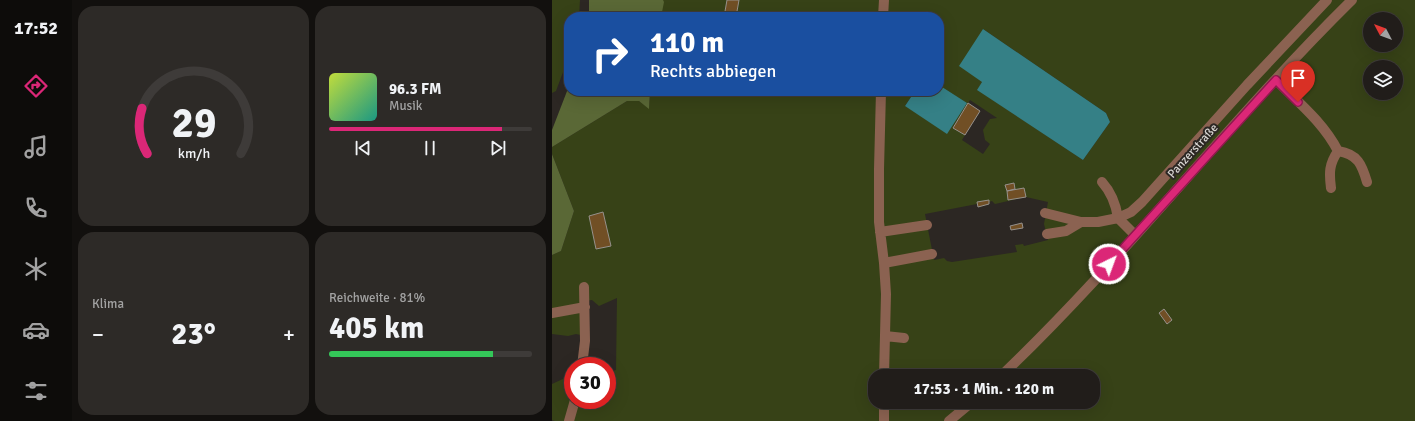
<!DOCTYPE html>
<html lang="de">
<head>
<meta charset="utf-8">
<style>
  :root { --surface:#211d1a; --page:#2d2a27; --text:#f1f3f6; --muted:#a2a2a2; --line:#3e3b39; --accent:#db2777 }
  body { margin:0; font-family:Signika,sans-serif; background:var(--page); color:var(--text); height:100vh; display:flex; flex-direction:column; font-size:15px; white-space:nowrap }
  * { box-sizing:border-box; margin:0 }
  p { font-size:13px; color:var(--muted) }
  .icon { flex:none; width:22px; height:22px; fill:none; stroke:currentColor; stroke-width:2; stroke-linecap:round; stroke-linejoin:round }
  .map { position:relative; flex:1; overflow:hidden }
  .sheet { display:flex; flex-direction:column; gap:6px; padding:6px; background:#12100e; width:480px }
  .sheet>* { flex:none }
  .guide { position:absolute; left:12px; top:12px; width:380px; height:84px; border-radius:16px; box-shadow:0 4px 16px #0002,0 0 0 1px var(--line); background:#1a4fa0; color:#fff; overflow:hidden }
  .needle { width:26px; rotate:311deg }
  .buttons { position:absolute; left:811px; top:12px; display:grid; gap:8px }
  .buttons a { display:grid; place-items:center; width:40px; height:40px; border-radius:50%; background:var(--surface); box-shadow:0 4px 16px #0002,0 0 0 1px var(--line); font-size:20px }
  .speed { position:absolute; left:12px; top:357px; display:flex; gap:8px; font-size:20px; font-weight:700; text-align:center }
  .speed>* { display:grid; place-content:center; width:52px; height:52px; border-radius:50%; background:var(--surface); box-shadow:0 4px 16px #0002,0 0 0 1px var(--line); line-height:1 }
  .speed .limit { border:6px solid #d22; background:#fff; color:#111 }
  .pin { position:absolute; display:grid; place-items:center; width:34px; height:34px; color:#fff; margin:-41px -17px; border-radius:50% 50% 50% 0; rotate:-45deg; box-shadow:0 0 4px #0007 }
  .pin .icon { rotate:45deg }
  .me { position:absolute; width:44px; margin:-22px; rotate:42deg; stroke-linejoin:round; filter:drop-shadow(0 0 3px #0008) }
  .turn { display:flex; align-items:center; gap:14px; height:84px; padding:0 20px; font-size:18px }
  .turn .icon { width:52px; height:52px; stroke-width:2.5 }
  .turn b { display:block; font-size:28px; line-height:34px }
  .big { font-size:30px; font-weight:800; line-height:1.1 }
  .sheet .widget { flex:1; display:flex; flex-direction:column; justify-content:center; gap:6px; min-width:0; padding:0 14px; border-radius:16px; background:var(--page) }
  .sheet .dial { align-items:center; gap:0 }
  .dial svg { height:104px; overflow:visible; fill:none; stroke:var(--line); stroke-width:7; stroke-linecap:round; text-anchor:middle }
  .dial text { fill:var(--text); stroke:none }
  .song { display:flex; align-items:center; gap:12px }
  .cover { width:48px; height:48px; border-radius:6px; background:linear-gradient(135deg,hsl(70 70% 55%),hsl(170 70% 35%)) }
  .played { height:4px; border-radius:2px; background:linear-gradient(90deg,var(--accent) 85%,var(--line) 85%) }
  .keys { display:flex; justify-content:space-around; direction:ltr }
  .heat { display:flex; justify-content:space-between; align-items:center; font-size:22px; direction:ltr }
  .charge { height:6px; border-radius:3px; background:linear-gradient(90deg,#34c759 81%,var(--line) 0) }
  .sheet .tiles { flex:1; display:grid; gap:6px; grid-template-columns:repeat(2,1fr) }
  .trip { position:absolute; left:316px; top:369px; width:232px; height:40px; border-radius:16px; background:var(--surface); box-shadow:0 4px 16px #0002,0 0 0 1px var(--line); font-weight:800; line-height:40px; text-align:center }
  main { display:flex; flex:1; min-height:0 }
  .tab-bar { display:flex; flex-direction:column; width:72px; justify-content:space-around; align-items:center; background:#0d0c0a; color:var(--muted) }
  .tab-bar .icon { width:28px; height:28px }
  .tab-bar .selected { color:var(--accent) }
  .tab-bar b { font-size:18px; color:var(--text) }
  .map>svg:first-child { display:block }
</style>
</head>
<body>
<main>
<nav class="tab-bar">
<b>17:52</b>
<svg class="icon selected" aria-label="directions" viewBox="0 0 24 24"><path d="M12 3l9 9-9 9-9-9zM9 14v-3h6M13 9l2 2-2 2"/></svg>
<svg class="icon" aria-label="music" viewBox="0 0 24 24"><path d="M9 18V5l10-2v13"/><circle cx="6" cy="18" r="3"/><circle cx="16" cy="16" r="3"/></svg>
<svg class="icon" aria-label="phone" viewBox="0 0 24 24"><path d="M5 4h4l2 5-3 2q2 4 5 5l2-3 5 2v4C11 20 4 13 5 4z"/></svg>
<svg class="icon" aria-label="climate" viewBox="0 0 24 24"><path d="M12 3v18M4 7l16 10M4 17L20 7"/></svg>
<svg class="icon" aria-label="car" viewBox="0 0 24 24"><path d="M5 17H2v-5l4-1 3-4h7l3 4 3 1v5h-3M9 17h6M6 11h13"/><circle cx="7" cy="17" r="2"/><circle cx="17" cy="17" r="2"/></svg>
<svg class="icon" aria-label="filters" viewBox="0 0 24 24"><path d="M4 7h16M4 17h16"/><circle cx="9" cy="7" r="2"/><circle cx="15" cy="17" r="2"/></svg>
</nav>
<section class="sheet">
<div class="tiles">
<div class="widget dial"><svg viewBox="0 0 100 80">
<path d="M14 69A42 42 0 1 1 86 69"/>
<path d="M14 69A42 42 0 0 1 10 34" stroke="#db2777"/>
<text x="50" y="56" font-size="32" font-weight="700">29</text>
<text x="50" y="72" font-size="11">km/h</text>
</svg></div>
<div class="widget">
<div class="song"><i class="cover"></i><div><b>96.3 FM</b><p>Musik</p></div></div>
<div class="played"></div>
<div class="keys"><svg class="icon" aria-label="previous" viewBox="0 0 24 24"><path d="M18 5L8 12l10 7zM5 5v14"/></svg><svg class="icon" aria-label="pause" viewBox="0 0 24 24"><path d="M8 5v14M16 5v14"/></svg><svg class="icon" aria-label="next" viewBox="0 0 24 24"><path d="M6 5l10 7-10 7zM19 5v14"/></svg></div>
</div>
<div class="widget"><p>Klima</p>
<div class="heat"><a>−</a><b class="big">23°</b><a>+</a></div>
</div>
<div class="widget"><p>Reichweite · 81%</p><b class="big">405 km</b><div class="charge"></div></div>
</div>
</section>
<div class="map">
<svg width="863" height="421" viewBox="0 0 863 421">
  <rect width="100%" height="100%" fill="#2c2723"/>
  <path fill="#374217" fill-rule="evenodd" d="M0 0H28L27 17H17V56L4 91 0 93Z
    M111 0H863V421H3L0 420V384L13 378 17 385 21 384V400H55V373L64 370 65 298 47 306 40 300 33 301V336L24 334 16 336 0 334V255L9 251 22 211 0 154V147L75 101H87L97 108 98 91H363L353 106 414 103 387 85V17H109ZM818 19H844V45H818ZM431 29 554 113 558 122 531 160 426 90 430 82ZM818 67H844V93H818ZM418 100 445 118 438 119 431 130 433 140 438 144 431 154 410 140 413 135 401 127ZM474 197 496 202 492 224 496 240 472 246 471 244 463 245 465 252 400 262 395 261 392 258 382 260 373 214 425 204 426 207 437 204V202L440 201 443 204ZM323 376H541V402H323Z"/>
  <path fill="#5a6836" d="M37 0H111L112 2 109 17H37Z
    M17 86V91H98L97 109 87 101H75L0 147V130Z
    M0 154 22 211 9 251 0 255Z"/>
  <path fill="#358086" d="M431 29 554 113 558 122 531 160 425 90 430 82 407 66Z
    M387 85 415 103 395 134 353 106 363 91H387Z"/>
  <path fill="#714f25" stroke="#96918c" d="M175 0H187L184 17H172Z
    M416 103 428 111 413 135 401 128Z
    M462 183 463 189 455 191 453 185Z
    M472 188 474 197 456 200 455 191Z
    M437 200V204L426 207 425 202Z
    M51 212 59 246 44 249 37 216Z
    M470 223 471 228 459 230 458 226Z
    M612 309 620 320 615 324 607 313Z"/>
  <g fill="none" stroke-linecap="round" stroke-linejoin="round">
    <path stroke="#8b6251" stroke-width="10" d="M331 17 332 0
      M724 80C746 102 771 122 786 151 777 164 777 173 779 188
      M329 91 327 169V222L332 263 334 294 332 376
      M786 151C806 154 810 165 815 182
      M550 182C559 192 564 205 566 218L579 212 590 202 695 85 775 0
      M493 213 529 222H546L566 218 583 235
      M328 232 375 225
      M495 234 514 231 529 222
      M332 263 380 254
      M0 313 33 307
      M333 336 352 338
      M30 366 33 341 32 287
      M449 376C573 258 678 120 800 0
      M332 402V421
      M17 421 23 400
      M397 421 420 402"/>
  </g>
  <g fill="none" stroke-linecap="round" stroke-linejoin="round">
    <g stroke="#8e194d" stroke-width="10">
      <path id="route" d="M557 264 724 80 746 102"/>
    </g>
    <use href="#route" stroke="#db2777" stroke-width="7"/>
  </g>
  <g text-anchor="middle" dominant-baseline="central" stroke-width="4" stroke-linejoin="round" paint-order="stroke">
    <g font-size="12" fill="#d8d5d2" stroke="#2c2723">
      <text transform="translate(641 151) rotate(-48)">Panzerstraße</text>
    </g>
  </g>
</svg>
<div class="buttons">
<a><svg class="needle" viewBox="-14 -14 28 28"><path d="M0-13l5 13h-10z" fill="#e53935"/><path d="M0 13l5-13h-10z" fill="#a2a2a2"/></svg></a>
<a><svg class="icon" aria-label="layers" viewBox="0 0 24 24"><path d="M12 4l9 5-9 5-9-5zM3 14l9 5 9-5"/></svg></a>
</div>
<div class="speed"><div class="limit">30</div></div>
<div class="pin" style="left:746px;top:102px;background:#d93025"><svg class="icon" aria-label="arrive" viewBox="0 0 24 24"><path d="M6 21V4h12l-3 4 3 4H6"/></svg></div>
<svg class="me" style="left:557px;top:264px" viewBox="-20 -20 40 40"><circle r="17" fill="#db2777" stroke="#fff" stroke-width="3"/><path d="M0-11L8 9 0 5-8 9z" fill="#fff"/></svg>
<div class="trip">17:53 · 1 Min. · 120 m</div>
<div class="guide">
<div class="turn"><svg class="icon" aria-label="right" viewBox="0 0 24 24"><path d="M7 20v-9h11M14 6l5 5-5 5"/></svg><div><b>110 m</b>Rechts abbiegen</div></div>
</div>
</div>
</main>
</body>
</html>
